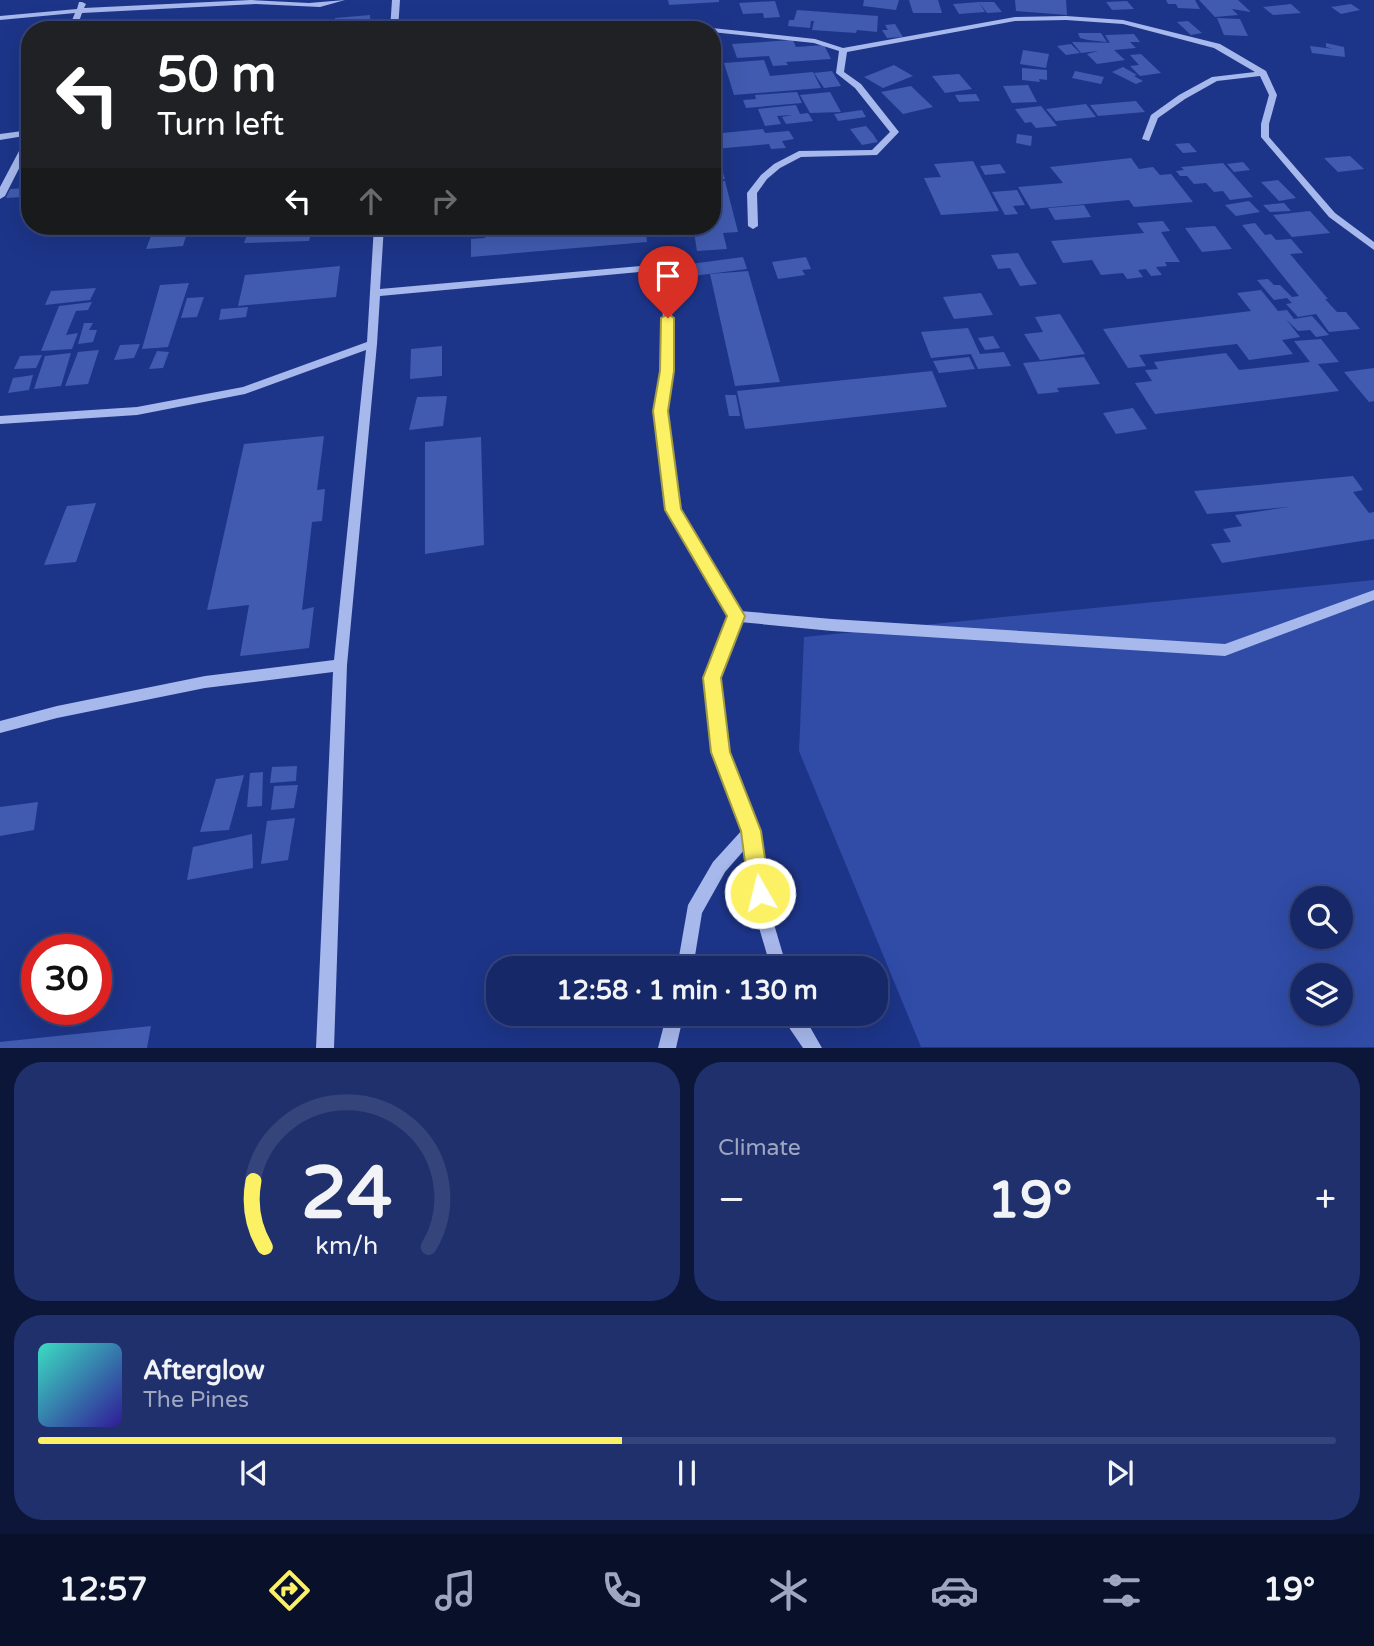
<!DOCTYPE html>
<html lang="en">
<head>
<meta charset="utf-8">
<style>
  :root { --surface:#162867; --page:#1f306d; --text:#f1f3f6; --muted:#9ea6c0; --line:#35447b; --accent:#fcf065 }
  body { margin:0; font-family:"Varela Round",sans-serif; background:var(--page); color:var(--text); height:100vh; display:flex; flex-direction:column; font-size:26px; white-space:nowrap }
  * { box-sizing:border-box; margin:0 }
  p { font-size:23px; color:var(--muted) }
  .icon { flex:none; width:38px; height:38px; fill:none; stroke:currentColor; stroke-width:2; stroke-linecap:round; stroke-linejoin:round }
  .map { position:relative; height:1048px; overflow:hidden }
  .panel { display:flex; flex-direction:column; gap:14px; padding:14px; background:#0c1639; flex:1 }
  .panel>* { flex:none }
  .top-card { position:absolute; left:21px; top:21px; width:700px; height:214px; border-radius:28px; box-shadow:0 7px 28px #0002,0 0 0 2px var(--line); background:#202124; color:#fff; overflow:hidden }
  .fabs { position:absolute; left:1290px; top:886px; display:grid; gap:14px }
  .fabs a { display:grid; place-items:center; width:63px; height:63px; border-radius:50%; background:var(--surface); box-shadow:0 7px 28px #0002,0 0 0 2px var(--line); font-size:35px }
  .speed { position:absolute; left:21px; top:934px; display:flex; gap:14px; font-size:35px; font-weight:700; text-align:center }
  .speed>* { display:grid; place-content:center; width:91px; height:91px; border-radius:50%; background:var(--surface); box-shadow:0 7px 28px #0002,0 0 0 2px var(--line); line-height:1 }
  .speed .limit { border:10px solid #d22; background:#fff; color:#111 }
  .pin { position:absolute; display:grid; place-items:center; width:60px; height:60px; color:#fff; margin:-72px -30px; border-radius:50% 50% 50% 0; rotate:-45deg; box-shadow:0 0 7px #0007 }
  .pin .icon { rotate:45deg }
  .me { position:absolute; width:77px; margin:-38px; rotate:352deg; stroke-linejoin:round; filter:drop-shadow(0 0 5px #0008) }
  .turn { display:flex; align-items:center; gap:24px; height:147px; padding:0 21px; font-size:32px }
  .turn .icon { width:91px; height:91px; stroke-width:2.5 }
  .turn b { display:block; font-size:49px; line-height:60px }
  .lanes { display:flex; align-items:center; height:66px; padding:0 21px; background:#0003; justify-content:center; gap:35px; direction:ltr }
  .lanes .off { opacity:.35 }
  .big { font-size:52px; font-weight:700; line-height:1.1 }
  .panel .widget { flex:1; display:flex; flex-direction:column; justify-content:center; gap:10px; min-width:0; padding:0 24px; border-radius:28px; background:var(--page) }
  .panel .dial { align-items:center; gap:0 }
  .dial svg { height:182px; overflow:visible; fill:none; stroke:var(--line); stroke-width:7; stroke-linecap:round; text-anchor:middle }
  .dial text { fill:var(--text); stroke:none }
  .song { display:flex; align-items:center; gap:21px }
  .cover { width:84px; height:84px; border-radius:10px; background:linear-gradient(135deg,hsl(170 70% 55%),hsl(250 70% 35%)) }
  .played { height:7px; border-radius:4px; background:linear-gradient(90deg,var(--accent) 45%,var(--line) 45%) }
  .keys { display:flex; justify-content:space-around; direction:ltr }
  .heat { display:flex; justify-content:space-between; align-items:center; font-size:38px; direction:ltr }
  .panel .tiles { flex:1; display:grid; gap:14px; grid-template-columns:1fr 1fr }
  .widget:last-child { grid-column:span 2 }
  .trip { position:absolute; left:486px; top:956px; width:402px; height:70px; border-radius:28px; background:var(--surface); box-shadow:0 7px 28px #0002,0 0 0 2px var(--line); font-weight:700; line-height:70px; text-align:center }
  .tabs { display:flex; height:112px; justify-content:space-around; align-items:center; background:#091029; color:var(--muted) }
  .tabs .icon { width:49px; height:49px }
  .tabs .current { color:var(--accent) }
  .tabs b { font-size:32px; color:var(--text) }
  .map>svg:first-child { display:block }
</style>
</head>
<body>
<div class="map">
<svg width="1374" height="1048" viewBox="0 0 1374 1048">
  <rect width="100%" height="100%" fill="#1d3589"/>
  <path fill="#304ca7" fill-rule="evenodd" d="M1374 580V1047H921L799 751 804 637ZM1302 898H1340V936H1302ZM1302 975H1340V1013H1302Z"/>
  <path fill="#415bb0" d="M668 0H719V2L669 5Z
    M864 0H899L896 10 863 6Z
    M909 0H938L942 13H913Z
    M1015 0H1066L1067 15 1016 11Z
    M1166 0H1195L1200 9 1178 8 1176 4H1168Z
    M1199 0H1238L1251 12 1232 9 1238 15 1215 17Z
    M775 1 780 17 764 18 763 13 743 14 739 3Z
    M1127 1 1134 9 1112 10 1106 2Z
    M979 2H994L1002 12 987 13Z
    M979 2 985 12 959 14 953 4Z
    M1291 4 1301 13 1273 15 1263 7Z
    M1351 4 1360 10 1341 14 1331 7Z
    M797 10 878 16 877 32 857 30 856 33 812 30 814 21H811L810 28 788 26 789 20H794Z
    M370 15 371 30H335V18Z
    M1217 18 1240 19 1248 36 1224 35Z
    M286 21 282 30H257L261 22Z
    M1188 21 1202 33 1191 35 1177 22Z
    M895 24 903 37 887 38 882 30H888L885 25Z
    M1078 33H1101L1107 42 1088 40 1080 38Z
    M1134 34 1140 42H1130L1136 48 1114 50 1125 60 1097 64 1087 54 1098 51 1081 53 1072 42 1123 43H1110L1105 35Z
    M793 40 796 47 824 45 831 59 786 62 788 65 773 66 769 56 737 58 732 44Z
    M1326 43 1344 47 1345 57 1312 53 1310 46 1334 49 1326 47Z
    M1071 44 1080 53 1066 55 1057 46Z
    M1023 50 1049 54 1046 68 1020 64Z
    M1141 54 1161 73 1140 76 1130 66 1139 65 1130 55Z
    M764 60 770 76 813 72 821 88 734 95 724 63Z
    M894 65 913 76 883 88 864 77Z
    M1123 67 1137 75 1134 76 1143 81 1136 84 1112 72Z
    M1022 68 1047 70V80L1039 79 1040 82 1022 80Z
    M832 71 841 86 824 88 814 73Z
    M1075 71 1104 77 1101 84 1072 78Z
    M959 74 972 89 945 93 932 76Z
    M1028 85 1037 102 1012 103 1003 86Z
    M911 86 933 107 903 114 881 92Z
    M797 92 802 103 746 108 743 100 756 99 755 95Z
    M830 92 841 112 810 113 800 95Z
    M976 94 980 101 959 102 955 95Z
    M1136 101 1145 112 1098 116 1090 105Z
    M1086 104 1096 117 1056 121 1046 109Z
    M796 105 800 114 808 113 813 121 786 124 782 117 792 115 777 116 781 124 765 126 758 109Z
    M1041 106 1057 126 1036 128 1031 122 1025 123 1015 109Z
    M862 110 866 117 838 121 834 114Z
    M866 126 873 134 878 142 862 145 850 129Z
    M763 129 765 133 789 131 794 139 782 141 786 148 771 149 769 144 715 149 725 179 712 180V134Z
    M1017 134 1032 136 1031 146 1016 143Z
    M1189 143 1197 152 1183 153 1175 144Z
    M1350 156 1364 169 1338 172 1324 158Z
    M1131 158 1139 169 1153 167 1160 175 1171 174 1193 202 1134 207 1129 200 1031 209 1018 187 1063 183 1050 167Z
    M973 161 999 211 941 215 924 178 941 177 934 164Z
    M1243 162 1250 170 1234 172 1227 164Z
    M1223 163 1253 197 1230 200 1223 191 1214 192 1206 183 1194 184 1187 176H1180L1176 171 1184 170 1181 167Z
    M1000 164 1006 173 985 175 980 166Z
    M1278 180 1296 198 1279 201 1261 182Z
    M725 181 738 232 723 233 727 249 697 251 693 226H712V182Z
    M26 188 22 197 6 198 10 189Z
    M1017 190 1025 205 1013 206 1018 214 1005 215 992 192Z
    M1249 201 1260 212 1236 216 1225 205Z
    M1284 203 1291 211 1270 212 1263 205Z
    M1084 205 1091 217 1055 220 1048 208Z
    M1310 211 1330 233 1292 237 1273 215Z
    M1163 221 1170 231 1161 232 1180 262H1165L1167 266 1156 267 1162 275 1151 276 1146 269 1138 270 1143 277 1127 279 1123 273 1101 275 1092 260 1063 263 1051 241 1144 233 1137 223Z
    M1255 223 1265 235 1271 234 1276 240 1291 239 1303 253 1290 254 1328 299H1325L1337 312H1346L1360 329 1329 332 1316 314 1298 317 1286 304 1292 303 1287 298 1274 300 1257 280 1268 279 1274 285H1280L1292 297 1299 296 1242 225Z
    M176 226H189L183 246 146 249 151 236 173 234Z
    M526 226H545V228L626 226 628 234 646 233 647 242 471 257V239L485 238 484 232 527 229Z
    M1215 226 1232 249 1202 252 1185 228Z
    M312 230 309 241 244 243 248 232Z
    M1018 253 1026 267 1037 284 1020 286 1010 268 998 269 991 255Z
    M743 257 747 269 693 276 690 264Z
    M806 257 811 269 802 270 805 275 778 279 772 262Z
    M340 266 336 297 238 306 245 275Z
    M748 271 780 382 735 386 710 274Z
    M189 283 168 347 142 349 160 285Z
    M96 288 90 300 45 305 51 291Z
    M1261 290 1278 311 1287 310 1294 319 1312 316 1329 335 1316 337 1310 330 1298 331 1286 319 1300 337 1282 340 1293 354 1249 360 1237 344 1139 355 1146 366 1128 368 1103 329 1251 311 1237 293Z
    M981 293 993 315 954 319 943 297Z
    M204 297 197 317 181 318 187 298Z
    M92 302 88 310 76 311 66 335 78 333 72 349 41 351 59 306Z
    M248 307 246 317 219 320 221 309Z
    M1060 314 1085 354 1040 360 1024 334 1043 332 1035 317Z
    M84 323H93L89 330H97L93 342 78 344Z
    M968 328 980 354 1004 352 1011 366 978 369 971 354 931 358 921 332Z
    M993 336 1000 348 985 350 978 338Z
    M1321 339 1339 362 1318 364 1339 391 1155 414 1135 383 1152 381 1145 370 1158 369 1154 362 1226 353 1239 370 1310 362 1294 341Z
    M140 344 134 358 114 360 120 345Z
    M442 346V376L410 379 411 349Z
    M99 350 88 384 65 386 78 352Z
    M157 351 169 352 163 368 149 369Z
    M71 353 61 386 34 389 45 356Z
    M42 355 36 368 14 369 20 356Z
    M969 357 975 369 939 373 933 361Z
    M1084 357 1100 384 1057 388 1059 392 1038 394 1023 363Z
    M1374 368V401L1369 402 1344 372Z
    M932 371 947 407 745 429 737 391Z
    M33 375 29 390 8 393 13 378Z
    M725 395H736L740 416H729Z
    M447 396 443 426 409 430 417 397Z
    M1133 408 1147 429 1116 434 1103 413Z
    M324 436 317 490 325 489 322 521 312 522 302 610 314 607 309 648 240 656 249 605 207 610 244 444Z
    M481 437 484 545 425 554V442Z
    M1353 476 1363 490 1353 492 1369 513 1374 512V539L1222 563 1211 544 1231 542 1223 529 1242 526 1235 515 1288 507 1207 514 1194 491Z
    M96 503 76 562 44 565 67 506Z
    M297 766 296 781 270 783 272 767Z
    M263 772 262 806 247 807 250 773Z
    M244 775 229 830 200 832 216 779Z
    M298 785 294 808 271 810 274 786Z
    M38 802 34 830 0 836V807Z
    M295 818 288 860 261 864 267 821Z
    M252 834 253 868 187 880 193 847Z
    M151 1026 147 1048H0V1042Z"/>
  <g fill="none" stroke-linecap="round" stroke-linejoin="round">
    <path fill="#a7b8ec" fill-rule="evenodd" d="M251 0 309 3 345 0 320 7 256 4 82 13 76 30H68L75 13 0 20V16L77 9 79 2H82L86 4 84 8Z
      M392 0H400L398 30H390Z
      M1066 16 1123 20 1220 44 1266 71 1277 95 1269 124V137L1335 213 1374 242V250L1329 217 1261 137V124L1269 95 1260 76 1217 81 1185 99 1158 118 1149 141 1142 139 1151 115 1179 95 1212 77 1255 72 1214 48 1123 24 1066 20 1015 21 847 52 844 72 861 84 899 132 877 155 801 157 780 168 767 179 757 193 758 226 753 229 748 226 747 193 761 175 774 164 799 151 872 150 890 132 855 88 836 73 839 51 814 43 712 32V30H685L686 28H712L815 39 843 48 1015 17Z
      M30 130V135L0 140V134Z
      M27 136H30V147L5 196 0 199V187Z
      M374 226H384L380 289 652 265 669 277 674 338 667 411 679 510 740 611 832 619 1225 644 1374 590V600L1225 656 832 631 740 622 719 679 727 752 759 831 771 914 787 968H771L755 914 746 848 725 872 702 913 693 968H677L688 905 713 862 743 829 713 752 705 679 729 616 667 510 655 411 664 338 661 280 650 271 380 296 377 344 347 665 334 1048H316L333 672 205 688 57 718 0 733V721L57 706 205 676 334 660 366 350 245 394 137 415 0 424V416L137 407 243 387 367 342Z
      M667 1013H684L676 1048H658Z
      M785 1013H802L822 1048H803L790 1029Z"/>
  </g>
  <path fill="#fcf065" stroke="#a49c42" stroke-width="2" d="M668 314 674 318V371L668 411 681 509 745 616 721 678 730 752 761 831 770 893 767 900 760 903 752 900 749 893 741 831 711 752 703 678 727 616 665 510 653 411 660 371 661 318Z"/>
</svg>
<div class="fabs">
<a><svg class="icon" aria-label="search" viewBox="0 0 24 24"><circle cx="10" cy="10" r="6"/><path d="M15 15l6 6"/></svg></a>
<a><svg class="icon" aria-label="layers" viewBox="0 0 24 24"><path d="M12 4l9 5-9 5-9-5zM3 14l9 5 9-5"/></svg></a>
</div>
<div class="speed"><div class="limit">30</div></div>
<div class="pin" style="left:668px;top:318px;background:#d93025"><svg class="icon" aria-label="arrive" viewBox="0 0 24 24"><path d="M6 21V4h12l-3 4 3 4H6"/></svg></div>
<svg class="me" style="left:760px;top:893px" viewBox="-20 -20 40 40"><circle r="17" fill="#fcf065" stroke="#fff" stroke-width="3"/><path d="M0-11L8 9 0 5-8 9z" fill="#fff"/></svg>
<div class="trip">12:58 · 1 min · 130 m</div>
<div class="top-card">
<div class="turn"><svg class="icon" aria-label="left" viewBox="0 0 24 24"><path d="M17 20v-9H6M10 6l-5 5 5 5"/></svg><div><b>50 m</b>Turn left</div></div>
<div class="lanes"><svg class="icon" aria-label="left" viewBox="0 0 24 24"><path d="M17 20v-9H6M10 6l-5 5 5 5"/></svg><svg class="icon off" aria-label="ahead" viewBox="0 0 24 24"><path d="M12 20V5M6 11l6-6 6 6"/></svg><svg class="icon off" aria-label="right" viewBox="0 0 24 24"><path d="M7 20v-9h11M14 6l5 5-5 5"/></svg></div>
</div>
</div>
<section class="panel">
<div class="tiles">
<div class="widget dial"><svg viewBox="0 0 100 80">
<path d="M14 69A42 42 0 1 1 86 69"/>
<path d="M14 69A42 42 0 0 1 9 40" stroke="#fcf065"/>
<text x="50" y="56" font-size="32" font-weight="700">24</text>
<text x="50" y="72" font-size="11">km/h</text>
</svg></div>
<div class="widget"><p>Climate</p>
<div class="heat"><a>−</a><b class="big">19°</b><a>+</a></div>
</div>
<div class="widget">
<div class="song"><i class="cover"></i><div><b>Afterglow</b><p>The Pines</p></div></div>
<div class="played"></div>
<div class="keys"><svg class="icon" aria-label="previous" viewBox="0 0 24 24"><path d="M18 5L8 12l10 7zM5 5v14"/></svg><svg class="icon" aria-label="pause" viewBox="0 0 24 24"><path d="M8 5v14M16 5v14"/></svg><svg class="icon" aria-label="next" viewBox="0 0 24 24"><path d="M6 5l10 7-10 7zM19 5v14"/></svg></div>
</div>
</div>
</section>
<nav class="tabs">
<b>12:57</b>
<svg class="icon current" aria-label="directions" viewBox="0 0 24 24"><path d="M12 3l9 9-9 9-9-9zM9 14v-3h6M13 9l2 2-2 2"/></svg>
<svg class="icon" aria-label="music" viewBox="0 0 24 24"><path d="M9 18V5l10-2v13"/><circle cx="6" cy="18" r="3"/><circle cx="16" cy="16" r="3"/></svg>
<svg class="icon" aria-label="phone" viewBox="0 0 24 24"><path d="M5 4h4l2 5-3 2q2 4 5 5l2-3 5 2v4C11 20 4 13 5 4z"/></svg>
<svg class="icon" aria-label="climate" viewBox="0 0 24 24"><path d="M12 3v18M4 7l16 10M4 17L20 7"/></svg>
<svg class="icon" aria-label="car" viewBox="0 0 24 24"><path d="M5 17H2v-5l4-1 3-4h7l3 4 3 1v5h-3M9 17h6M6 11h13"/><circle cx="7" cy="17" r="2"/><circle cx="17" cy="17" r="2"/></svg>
<svg class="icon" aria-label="filters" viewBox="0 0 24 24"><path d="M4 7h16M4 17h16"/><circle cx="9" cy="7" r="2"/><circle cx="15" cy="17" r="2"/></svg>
<b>19°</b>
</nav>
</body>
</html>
